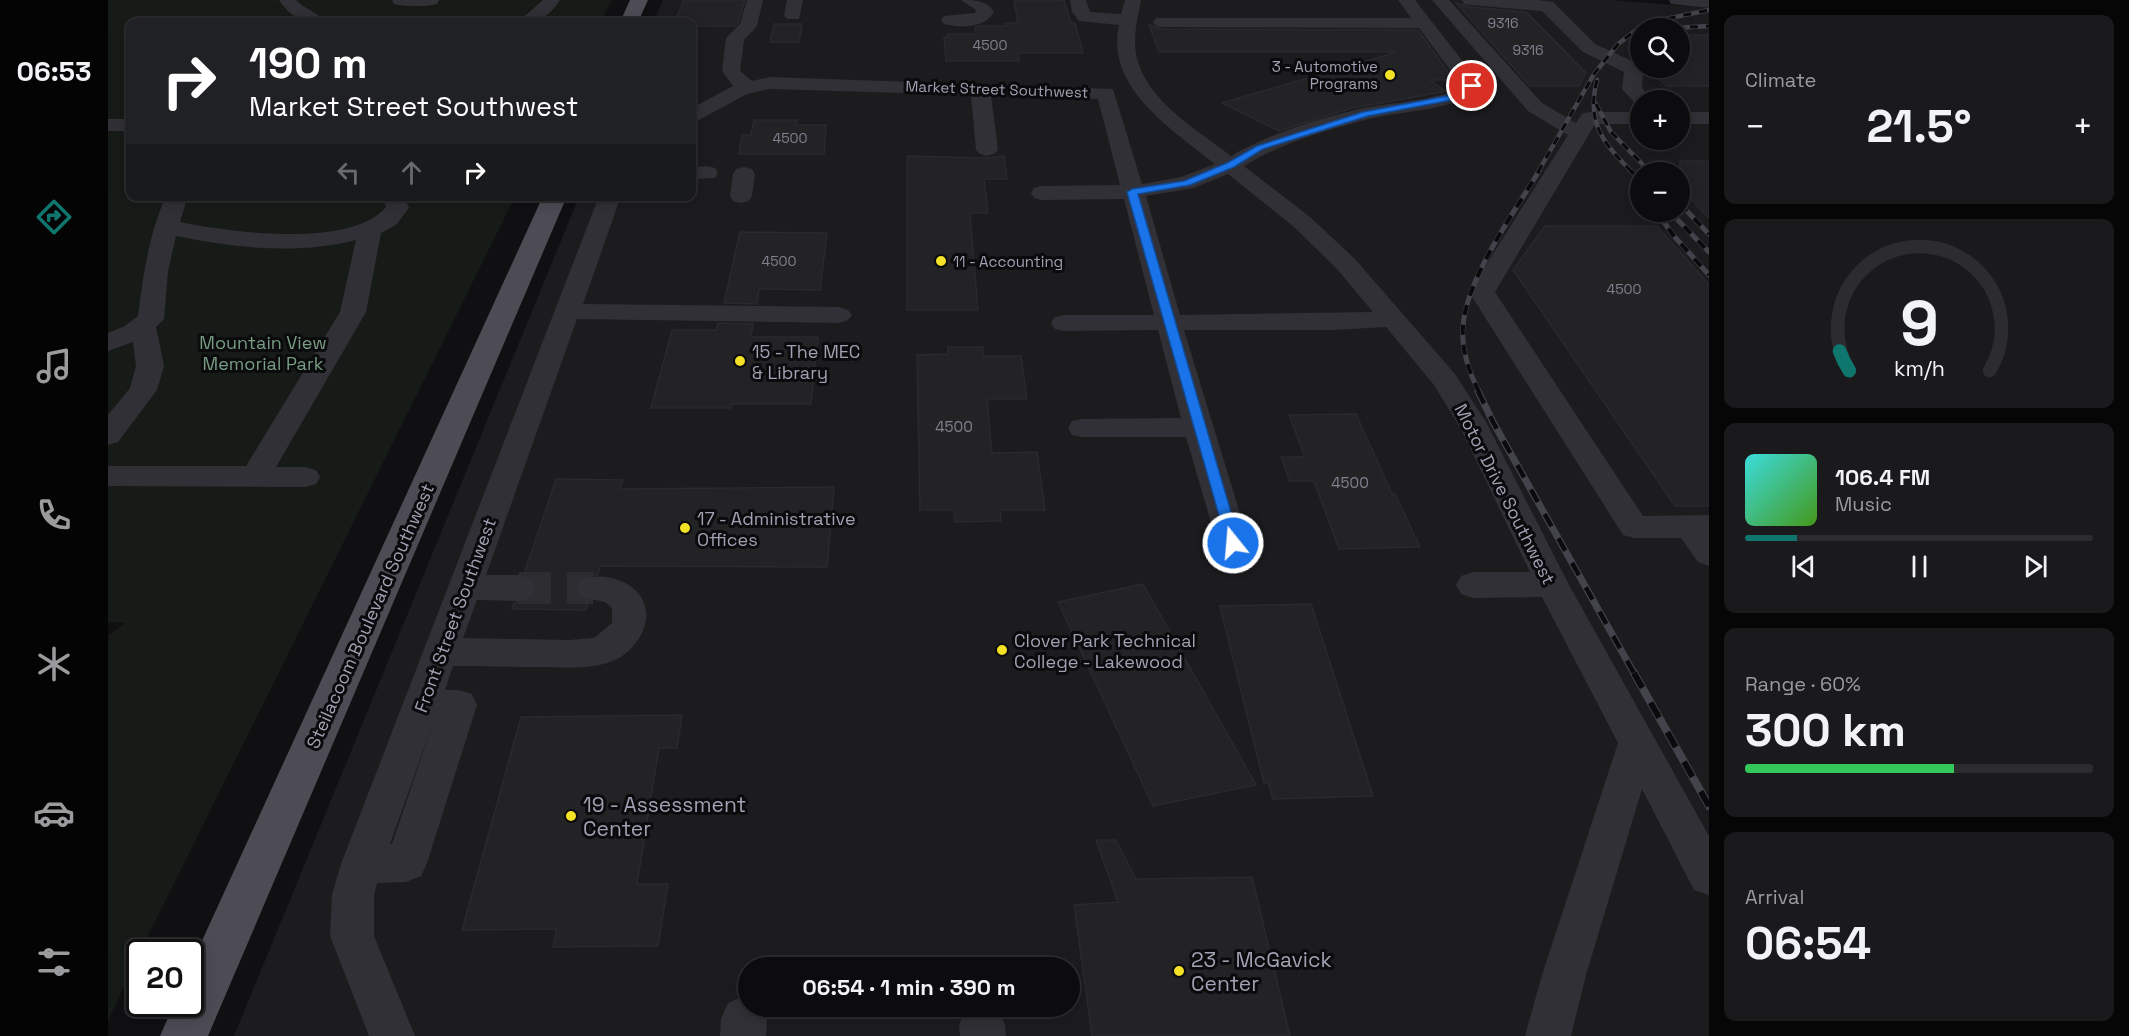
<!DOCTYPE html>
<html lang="en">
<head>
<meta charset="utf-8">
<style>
  :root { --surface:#0c0b0d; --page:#1a191b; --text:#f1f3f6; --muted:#9a9b9d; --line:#2c2b2e; --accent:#0f766e }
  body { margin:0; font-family:"Space Grotesk",sans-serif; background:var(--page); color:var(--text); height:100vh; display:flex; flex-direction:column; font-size:22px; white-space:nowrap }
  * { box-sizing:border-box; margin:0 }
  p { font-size:20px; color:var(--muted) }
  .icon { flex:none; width:33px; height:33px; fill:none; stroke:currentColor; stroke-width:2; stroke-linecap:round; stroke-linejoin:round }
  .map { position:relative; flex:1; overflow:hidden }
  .details { display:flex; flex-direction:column; gap:15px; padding:15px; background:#070607; width:420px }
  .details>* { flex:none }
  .guide { position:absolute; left:18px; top:18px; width:570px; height:183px; border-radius:12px; box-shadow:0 3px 15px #0003,0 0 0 2px var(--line); background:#202124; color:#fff; overflow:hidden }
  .controls { position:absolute; left:1522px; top:18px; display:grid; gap:12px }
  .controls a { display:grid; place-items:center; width:60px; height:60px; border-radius:50%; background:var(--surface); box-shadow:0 3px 15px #0003,0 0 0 2px var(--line); font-size:30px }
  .speed { position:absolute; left:18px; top:939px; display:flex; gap:12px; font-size:30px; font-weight:700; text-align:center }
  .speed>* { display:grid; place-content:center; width:78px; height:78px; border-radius:50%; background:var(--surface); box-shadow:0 3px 15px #0003,0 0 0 2px var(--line); line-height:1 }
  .speed .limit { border:3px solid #111; border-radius:9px; background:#fff; color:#111 }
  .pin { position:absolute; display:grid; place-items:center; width:51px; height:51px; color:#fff; margin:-26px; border:3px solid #fff; border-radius:50%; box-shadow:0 2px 6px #0007 }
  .me { position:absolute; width:66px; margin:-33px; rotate:343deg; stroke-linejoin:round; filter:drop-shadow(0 0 4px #0008) }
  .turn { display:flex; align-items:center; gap:21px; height:126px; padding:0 24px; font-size:27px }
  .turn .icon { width:78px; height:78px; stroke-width:2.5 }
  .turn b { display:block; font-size:42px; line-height:51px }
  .lanes { display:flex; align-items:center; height:57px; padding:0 24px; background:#0003; justify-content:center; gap:30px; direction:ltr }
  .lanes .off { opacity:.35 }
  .big { font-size:45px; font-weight:700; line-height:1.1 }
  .details .tile { flex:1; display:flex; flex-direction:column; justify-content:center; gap:9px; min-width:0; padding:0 21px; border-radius:12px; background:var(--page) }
  .details .dial { align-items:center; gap:0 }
  .dial svg { height:156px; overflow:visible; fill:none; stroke:var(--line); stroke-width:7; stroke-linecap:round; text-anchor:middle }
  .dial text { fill:var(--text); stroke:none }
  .song { display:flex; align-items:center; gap:18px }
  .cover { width:72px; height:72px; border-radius:9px; background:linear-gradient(135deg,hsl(180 70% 55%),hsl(100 70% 35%)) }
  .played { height:6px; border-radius:3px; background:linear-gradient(90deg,var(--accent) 15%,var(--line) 15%) }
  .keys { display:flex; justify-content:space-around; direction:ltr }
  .heat { display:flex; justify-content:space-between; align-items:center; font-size:33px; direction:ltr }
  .charge { height:9px; border-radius:4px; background:linear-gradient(90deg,#34c759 60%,var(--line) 0) }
  .trip { position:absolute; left:630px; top:957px; width:342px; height:60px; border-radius:30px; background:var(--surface); box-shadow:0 3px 15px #0003,0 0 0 2px var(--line); font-weight:700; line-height:60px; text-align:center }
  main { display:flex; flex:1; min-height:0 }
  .menu { display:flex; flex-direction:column; width:108px; justify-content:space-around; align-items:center; background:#050405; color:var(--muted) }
  .menu .icon { width:42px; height:42px }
  .menu .current { color:var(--accent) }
  .menu b { font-size:27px; color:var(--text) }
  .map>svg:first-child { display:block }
</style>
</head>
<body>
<main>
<nav class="menu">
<b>06:53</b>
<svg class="icon current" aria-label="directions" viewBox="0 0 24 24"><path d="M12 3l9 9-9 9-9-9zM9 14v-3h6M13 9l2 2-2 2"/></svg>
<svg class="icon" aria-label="music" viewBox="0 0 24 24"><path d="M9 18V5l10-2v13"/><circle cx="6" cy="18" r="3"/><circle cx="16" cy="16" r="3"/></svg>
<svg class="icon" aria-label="phone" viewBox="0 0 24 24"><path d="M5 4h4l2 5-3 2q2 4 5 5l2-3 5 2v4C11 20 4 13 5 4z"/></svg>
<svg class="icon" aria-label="climate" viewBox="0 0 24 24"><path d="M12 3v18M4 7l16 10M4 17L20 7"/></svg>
<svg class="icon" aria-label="car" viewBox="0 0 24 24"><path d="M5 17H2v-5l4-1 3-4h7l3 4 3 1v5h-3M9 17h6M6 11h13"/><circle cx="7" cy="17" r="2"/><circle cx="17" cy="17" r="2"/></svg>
<svg class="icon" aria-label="filters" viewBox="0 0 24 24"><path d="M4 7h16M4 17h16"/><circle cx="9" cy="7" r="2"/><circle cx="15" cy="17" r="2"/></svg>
</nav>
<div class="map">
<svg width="1601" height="1036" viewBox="0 0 1601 1036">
  <rect width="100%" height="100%" fill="#100f11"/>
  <path fill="#1c1b1e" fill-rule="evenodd" d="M555 0H1503L1601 8V1036H126L471 197 584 196V22H545ZM1533 28H1572V68H1533ZM1533 100H1572V140H1533ZM1533 172H1572V212H1533ZM640 968H962V1006H640Z"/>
  <path fill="#161b18" d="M0 0H504L493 22H22V196L407 197 32 952 0 1021V636L17 623 0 622Z"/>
  <path fill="#232225" stroke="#2a292d" stroke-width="1.5" d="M576 0H637L630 23 627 26H584V22H567Z
    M906 0H956L963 23H967L975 53H910L911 61H838L836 37H840V34H868L867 27 871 26H898L897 23H910Z
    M1348 3 1362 7 1418 12 1478 73 1471 86H1422Z
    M666 24H694L691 42H662Z
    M1041 25 1054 29 1310 30 1346 80H1322L1337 91 1335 92 1244 108 1171 131 1114 103 1286 53V52H1051Z
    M1572 35H1601V86H1559L1538 68H1572Z
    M646 120H689L688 125H718L716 154H631L634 135H643Z
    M799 156 880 158 896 156 899 179H876L880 213H862L870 310H799Z
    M1572 161H1601V218L1572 188Z
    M1437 226H1549L1601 284V506H1567L1405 270Z
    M632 232 719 233 712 290 651 289 649 304 616 303Z
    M610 323 645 324 643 337H710L703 404H624L623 408H543L564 330H608Z
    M840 347H875V356H913L919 399H879L884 453 929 452 937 510H892L893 521 847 522 846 510H812L809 355 840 354Z
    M1248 414 1284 494H1287L1312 547 1231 549 1206 481H1182L1173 457H1197L1181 415Z
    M448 479 515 480 512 489 726 487 719 567 492 566 490 575 473 577 466 587 471 598 481 601 478 610 404 609 406 603 424 599 430 589 425 578 416 574Z
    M1035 584 1148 785 1045 806 950 602Z
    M1203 604 1265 796 1165 799 1160 782 1156 783 1112 606Z
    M574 715 569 748H551L529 884H560L550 946 445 947 449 929 354 930 413 717Z
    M988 840H1008L1028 879 1144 877 1182 1036H984L966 905 1010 902Z"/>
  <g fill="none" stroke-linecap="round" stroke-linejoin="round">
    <path stroke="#2d2c31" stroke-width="32" stroke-dasharray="32 16" stroke-linecap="butt" d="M411 588H485"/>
    <path fill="#313036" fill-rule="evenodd" d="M171 0H188C197 9 210 13 218 22 196 24 183 18 171 0Z
      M284 0H331L329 4C316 7 299 7 286 4Z
      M435 0H452C439 19 432 22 410 22Z
      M639 0H655L649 26 636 40 632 71 644 81 662 77 1005 89 1034 184 1073 177 1107 164C1065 130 997 88 1011 25L971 21 964 12 962 0H978L982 12 1013 14 1017 0H1033C1029 21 1023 44 1031 65 1045 105 1091 131 1123 156 1157 135 1221 115 1261 107 1285 103 1336 99 1354 86L1311 28 1054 27 1048 26 1045 22 1048 18H1303L1290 0H1307L1374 86 1369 95C1335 110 1297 111 1261 119 1219 130 1173 143 1136 166L1202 217 1247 259 1347 374 1378 422 1460 583 1601 836V895L1586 890 1534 789 1478 975 1463 1036H1417L1434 975 1510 743 1434 597 1365 598 1353 594 1348 585 1353 576 1365 572H1422L1353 429 1326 385 1278 327 1225 330H1076L1141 543 1136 551 1125 555 1114 551 1109 543 1078 437H974L964 435 960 428 964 421 974 419 1073 418 1050 330 956 331 947 329 943 323 947 317 956 315H1046L1016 199 934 200 926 198 923 193 926 188 934 186 1012 185 990 99 883 95 890 150 886 154 879 156 872 154 868 150 863 95 662 89 639 94 591 120 584 122V108L625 86 614 71 618 38 632 24ZM1120 174 1186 227 1229 269 1265 312 1072 315 1038 196 1086 188Z
      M679 0H695L691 19H679L676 15Z
      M853 0C867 0 879 0 886 12 876 29 853 28 836 24L833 20 836 16 867 13 868 10Z
      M1324 0H1341L1434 103 1468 123 1474 114 1481 112H1533V124H1487L1387 292 1535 516 1601 515V566L1590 562 1573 538H1526L1515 535 1361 292 1460 135 1420 111Z
      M1354 0H1430L1445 2 1487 44 1533 65 1535 69 1534 88 1545 100H1533V105L1528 104 1514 89 1516 72 1475 52 1434 11 1362 5 1356 4Z
      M1561 0H1601V8L1563 4Z
      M1572 112H1601V124H1572Z
      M0 119H22V131H0Z
      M599 166 607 168 610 173 607 178 584 179V167Z
      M636 167 644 169 647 174 644 196 641 201 633 203 625 201 622 196 625 174 628 169Z
      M58 196H80L72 222C120 232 243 249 278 207L274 196H296L301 208 288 225 273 233 258 312 168 467H197L208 470 212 477 208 484 197 487 0 486V466H138L232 312 248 240C189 255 127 248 68 236L60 271 56 319 48 327 56 366 49 390 10 442 0 445V415L22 388 28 366 25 342 0 351V333L17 326 30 316C35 276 41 234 58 196Z
      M491 196H513L475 304 731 307 740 310 744 315 740 320 731 323 469 319 378 575H411L423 579 428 588 423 597 411 601 369 600 355 638 461 640 486 638 504 623V608L497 602 473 597 468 588 473 579C510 568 555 595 532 637 526 646 519 654 509 659 483 671 456 667 428 667 400 667 373 666 345 666L337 690H351L364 694 369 705 319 863 313 876 298 882 269 883 266 895V936L307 1036H261L222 936 224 895 233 864ZM326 720 284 844H282Z
      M636 996 640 998V1006H654L659 1019 658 1036H612L613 1019 620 1003Z
      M863 1006H885L890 1009 897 1025 898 1036H852L851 1025 858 1009Z"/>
    <path fill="#4d4c55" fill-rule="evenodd" d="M522 0H540L530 22H512Z
      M435 196H459L100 1036H52L66 1004H82V967Z"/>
    <g stroke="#43434b" stroke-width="4.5">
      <path id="rail-far3" d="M1566 28 1601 26
        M1489 80C1478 123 1495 143 1524 172
        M1488 104 1503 132 1542 172
        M1430 172 1486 74 1510 44 1528 30 1548 21 1601 10"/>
    </g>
    <g stroke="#43434b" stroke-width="5">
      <path id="rail-far2" d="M1523 171 1533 181
        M1572 204 1601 234
        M1549 212 1565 235 1601 275
        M1562 212 1601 252
        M1371 392C1361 372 1353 349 1355 326 1359 277 1406 213 1431 171"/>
    </g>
    <g stroke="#43434b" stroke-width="7">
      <path id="rail-far1" d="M1370 391 1385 422 1527 675"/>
    </g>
    <g stroke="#43434b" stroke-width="8">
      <path id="rail" d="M1526 673 1601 806"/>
    </g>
    <use href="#rail-far3" stroke="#0b0a0c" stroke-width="3" stroke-dasharray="8" stroke-linecap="butt"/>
    <use href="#rail-far2" stroke="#0b0a0c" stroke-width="4" stroke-dasharray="10" stroke-linecap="butt"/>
    <use href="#rail-far1" stroke="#0b0a0c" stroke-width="4.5" stroke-dasharray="14" stroke-linecap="butt"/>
    <use href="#rail" stroke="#0b0a0c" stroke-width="6" stroke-dasharray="17" stroke-linecap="butt"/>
  </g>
  <path fill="#1a73e8" stroke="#114b97" stroke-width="1.5" d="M1361 84 1369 86 1365 93 1349 99 1260 116 1155 149 1126 167 1082 185 1030 194 1132 543 1125 548 1120 547 1019 192 1024 189 1076 181 1119 163 1149 146 1255 112 1344 95 1358 90Z"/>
  <g fill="#f3e225" stroke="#0b0a0c" stroke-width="2">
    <circle cx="1282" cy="75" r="6"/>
    <circle cx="833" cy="261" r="6"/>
    <circle cx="632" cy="361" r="6"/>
    <circle cx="577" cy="528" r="6"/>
    <circle cx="894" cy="650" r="6"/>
    <circle cx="463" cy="816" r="6"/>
    <circle cx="1071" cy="971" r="6"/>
  </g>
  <g text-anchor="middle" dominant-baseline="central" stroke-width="6" stroke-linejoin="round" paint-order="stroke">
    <g font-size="14" fill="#80808e">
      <text x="1395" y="23">9316</text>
      <text x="882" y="45">4500</text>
      <text x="1420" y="50">9316</text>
      <text x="682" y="138">4500</text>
      <text x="671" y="261">4500</text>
      <text x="1516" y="289">4500</text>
    </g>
    <g font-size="15" fill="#a0a1b2" stroke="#0b0a0c" text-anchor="end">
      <text x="1270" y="66">3 - Automotive<tspan x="1270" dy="17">Programs</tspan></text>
      <text x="845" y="261" text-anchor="start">11 - Accounting</text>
    </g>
    <g font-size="15" fill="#a0a1b2" stroke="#0b0a0c">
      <text transform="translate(889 89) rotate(2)">Market Street Southwest</text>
    </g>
    <g font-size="15" fill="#80808e">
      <text x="846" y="426">4500</text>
      <text x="1242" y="482">4500</text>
    </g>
    <g font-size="18" fill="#779d83" stroke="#0b0a0c">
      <text x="155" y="342">Mountain View<tspan x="155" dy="21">Memorial Park</tspan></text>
    </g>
    <g font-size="18" fill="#a0a1b2" stroke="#0b0a0c" text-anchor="start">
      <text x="644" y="351">15 - The MEC<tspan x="644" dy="21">&amp; Library</tspan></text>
      <text x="589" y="518">17 - Administrative<tspan x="589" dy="21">Offices</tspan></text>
      <text x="906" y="640">Clover Park Technical<tspan x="906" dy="21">College - Lakewood</tspan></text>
    </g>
    <g font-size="18" fill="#a0a1b2" stroke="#0b0a0c">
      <text transform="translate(1397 494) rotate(63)">Motor Drive Southwest</text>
      <text transform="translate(347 615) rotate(-70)">Front Street Southwest</text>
      <text transform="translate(262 616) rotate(-66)">Steilacoom Boulevard Southwest</text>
    </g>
    <g font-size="21" fill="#a0a1b2" stroke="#0b0a0c" text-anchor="start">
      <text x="475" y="804">19 - Assessment<tspan x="475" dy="24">Center</tspan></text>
      <text x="1083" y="959">23 - McGavick<tspan x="1083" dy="24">Center</tspan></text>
    </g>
  </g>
</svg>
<div class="controls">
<a><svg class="icon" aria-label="search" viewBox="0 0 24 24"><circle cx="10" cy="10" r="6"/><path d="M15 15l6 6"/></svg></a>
<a>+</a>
<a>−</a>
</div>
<div class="speed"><div class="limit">20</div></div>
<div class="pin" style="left:1364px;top:86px;background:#d93025"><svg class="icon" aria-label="arrive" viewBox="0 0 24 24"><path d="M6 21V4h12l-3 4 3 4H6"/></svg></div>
<svg class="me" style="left:1125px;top:543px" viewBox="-20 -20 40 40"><circle r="17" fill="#1a73e8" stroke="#fff" stroke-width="3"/><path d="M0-11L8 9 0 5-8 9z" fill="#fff"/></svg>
<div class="trip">06:54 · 1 min · 390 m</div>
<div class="guide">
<div class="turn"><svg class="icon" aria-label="right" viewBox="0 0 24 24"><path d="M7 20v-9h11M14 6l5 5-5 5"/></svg><div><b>190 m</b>Market Street Southwest</div></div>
<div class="lanes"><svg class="icon off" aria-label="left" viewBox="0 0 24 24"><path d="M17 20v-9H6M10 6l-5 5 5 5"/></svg><svg class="icon off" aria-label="ahead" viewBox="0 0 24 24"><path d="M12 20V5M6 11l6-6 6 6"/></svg><svg class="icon" aria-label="right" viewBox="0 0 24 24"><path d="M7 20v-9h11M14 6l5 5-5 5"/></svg></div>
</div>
</div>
<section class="details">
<div class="tile"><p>Climate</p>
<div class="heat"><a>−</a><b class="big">21.5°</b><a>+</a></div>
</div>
<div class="tile dial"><svg viewBox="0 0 100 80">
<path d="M14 69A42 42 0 1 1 86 69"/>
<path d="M14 69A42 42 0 0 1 9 59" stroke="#0f766e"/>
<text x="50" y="56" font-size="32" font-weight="700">9</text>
<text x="50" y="72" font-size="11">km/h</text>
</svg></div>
<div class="tile">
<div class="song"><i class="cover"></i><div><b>106.4 FM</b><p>Music</p></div></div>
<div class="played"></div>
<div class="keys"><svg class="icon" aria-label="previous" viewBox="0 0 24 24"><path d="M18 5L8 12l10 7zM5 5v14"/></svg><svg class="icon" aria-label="pause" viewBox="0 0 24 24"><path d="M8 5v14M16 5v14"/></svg><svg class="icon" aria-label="next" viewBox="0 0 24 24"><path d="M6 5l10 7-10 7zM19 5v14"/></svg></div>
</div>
<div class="tile"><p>Range · 60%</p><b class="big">300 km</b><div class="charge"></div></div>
<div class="tile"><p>Arrival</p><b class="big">06:54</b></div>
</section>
</main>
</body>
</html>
